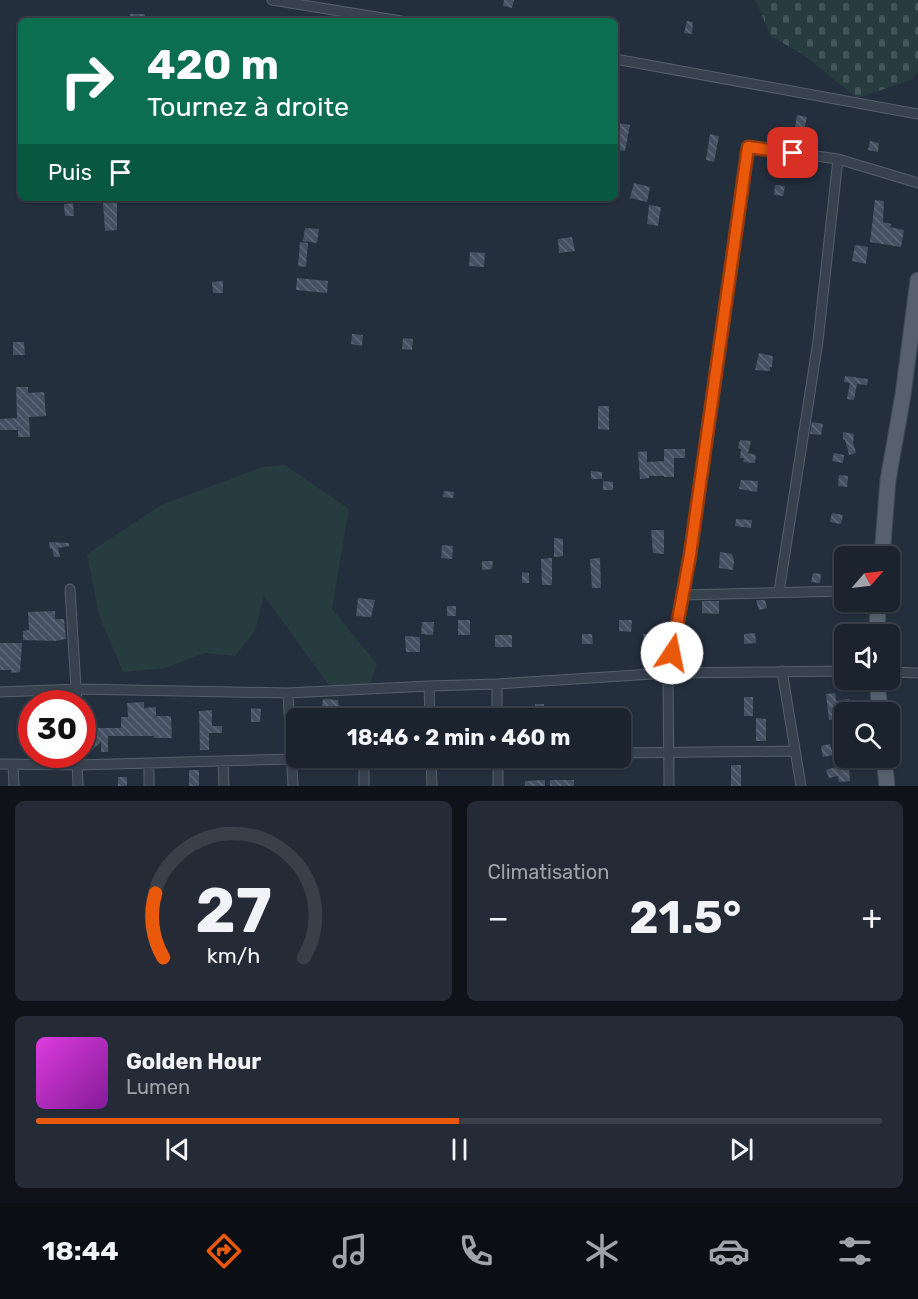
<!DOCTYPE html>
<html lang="fr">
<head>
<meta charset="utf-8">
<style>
  :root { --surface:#1b232e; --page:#242b36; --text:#f1f3f6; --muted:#a0a4aa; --line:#39404a; --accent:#ea580c }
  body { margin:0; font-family:Rubik,sans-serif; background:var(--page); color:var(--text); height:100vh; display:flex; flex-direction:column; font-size:22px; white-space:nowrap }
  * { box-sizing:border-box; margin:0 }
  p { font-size:20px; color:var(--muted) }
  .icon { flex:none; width:33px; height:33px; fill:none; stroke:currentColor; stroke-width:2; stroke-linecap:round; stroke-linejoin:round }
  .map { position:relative; height:786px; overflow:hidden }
  .panel { display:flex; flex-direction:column; gap:15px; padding:15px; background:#0f1319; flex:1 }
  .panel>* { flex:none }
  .banner { position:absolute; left:18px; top:18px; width:600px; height:183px; border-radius:9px; box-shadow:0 2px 4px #0004,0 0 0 2px var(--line); background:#0b6e4f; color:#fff; overflow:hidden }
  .needle { width:39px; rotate:62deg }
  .fabs { position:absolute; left:834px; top:546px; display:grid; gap:12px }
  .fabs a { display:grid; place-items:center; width:66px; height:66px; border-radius:9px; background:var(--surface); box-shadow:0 2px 4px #0004,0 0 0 2px var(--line); font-size:30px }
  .speed { position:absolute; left:18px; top:690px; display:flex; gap:12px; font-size:30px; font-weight:700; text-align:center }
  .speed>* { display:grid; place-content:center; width:78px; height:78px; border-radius:50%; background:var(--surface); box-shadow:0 2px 4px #0004,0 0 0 2px var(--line); line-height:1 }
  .speed .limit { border:9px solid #d22; background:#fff; color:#111 }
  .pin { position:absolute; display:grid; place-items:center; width:51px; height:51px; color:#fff; margin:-26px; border-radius:12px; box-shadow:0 3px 9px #0006 }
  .me { position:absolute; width:66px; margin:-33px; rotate:11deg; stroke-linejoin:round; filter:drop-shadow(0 0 4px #0008) }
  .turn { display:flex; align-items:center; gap:21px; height:126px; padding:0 30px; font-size:27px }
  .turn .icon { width:78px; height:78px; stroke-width:2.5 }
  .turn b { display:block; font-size:42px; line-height:51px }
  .then { display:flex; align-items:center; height:57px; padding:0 30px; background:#0003; gap:12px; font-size:22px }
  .big { font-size:45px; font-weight:700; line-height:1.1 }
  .panel .widget { flex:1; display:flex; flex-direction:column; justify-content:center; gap:9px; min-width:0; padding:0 21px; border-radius:9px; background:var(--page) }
  .panel .dial { align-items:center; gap:0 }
  .dial svg { height:156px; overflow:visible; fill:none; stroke:var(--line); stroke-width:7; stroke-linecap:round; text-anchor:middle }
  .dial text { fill:var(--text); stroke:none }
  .song { display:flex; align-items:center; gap:18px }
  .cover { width:72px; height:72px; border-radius:9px; background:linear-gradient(135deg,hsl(300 70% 55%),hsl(290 70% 35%)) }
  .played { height:6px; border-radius:3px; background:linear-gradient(90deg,var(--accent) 50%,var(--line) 50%) }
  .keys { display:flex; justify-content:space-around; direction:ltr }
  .heat { display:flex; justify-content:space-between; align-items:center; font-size:33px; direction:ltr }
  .panel .tiles { flex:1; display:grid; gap:15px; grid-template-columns:1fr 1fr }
  .widget:last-child { grid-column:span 2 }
  .trip { position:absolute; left:286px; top:708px; width:345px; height:60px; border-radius:9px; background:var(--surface); box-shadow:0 2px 4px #0004,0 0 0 2px var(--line); font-weight:700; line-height:60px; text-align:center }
  .tabs { display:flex; height:96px; justify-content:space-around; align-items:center; background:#0b0e12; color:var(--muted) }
  .tabs .icon { width:42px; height:42px }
  .tabs .active { color:var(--accent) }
  .tabs b { font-size:27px; color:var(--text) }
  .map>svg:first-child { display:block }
</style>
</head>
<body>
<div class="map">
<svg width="918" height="786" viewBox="0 0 918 786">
  <defs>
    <pattern id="cemetery-stones" width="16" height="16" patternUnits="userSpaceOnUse" patternTransform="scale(1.5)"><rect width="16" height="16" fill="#263c3f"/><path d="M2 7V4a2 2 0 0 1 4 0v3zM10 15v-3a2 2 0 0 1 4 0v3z" fill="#435659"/></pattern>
    <pattern id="building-back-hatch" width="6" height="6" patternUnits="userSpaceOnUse" patternTransform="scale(1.5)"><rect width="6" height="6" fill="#455162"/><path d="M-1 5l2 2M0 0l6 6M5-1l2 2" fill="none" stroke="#5d6877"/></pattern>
  </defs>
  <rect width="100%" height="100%" fill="#242f3e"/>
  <path fill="#263c3f" d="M285 465 349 509 332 609 377 664 369 686 331 688 264 596 255 631 235 656 205 653 165 668 123 672 99 615 87 554 161 505 262 467Z"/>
  <path fill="url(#cemetery-stones)" d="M756 0H918V71L911 80 857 98 801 53 770 36Z"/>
  <path fill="url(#building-back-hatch)" d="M504 0H514L512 8 503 6Z
    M130 14H145V21H130Z
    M687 21 693 22 692 34 684 33Z
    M797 115 807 117 802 139 793 138Z
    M618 123 630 125 625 151 615 149V139Z
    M710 134 719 136 714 162 706 160Z
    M870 141 879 143 878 152 868 150Z
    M792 163 802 164 801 178 790 177Z
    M634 183 650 187 647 202 630 198Z
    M775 185 785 186 783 196 774 195Z
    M875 200 884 201 883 222 891 224 890 227 904 230 901 247 870 242Z
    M117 202V230L105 231 103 203Z
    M73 203 74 216H65L64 204Z
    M649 205 661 207 658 226 647 224Z
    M305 228 319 229 317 243 303 241Z
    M572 237 575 251 559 253 558 239Z
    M300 242 308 243 306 267 298 266Z
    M855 245 868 247 866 264 852 261Z
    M470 252 485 253 484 267 469 266Z
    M297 278 328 281 327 293 296 290Z
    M223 281V293H213L212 282Z
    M352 334 363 335 362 346 351 344Z
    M403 338 413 339 412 350 402 349Z
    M13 342H24L25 355H13Z
    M759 353 773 356 772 367H770V371L755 370Z
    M845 376 868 379 867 385 857 384 854 400 847 399 850 383 844 382Z
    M16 387H28V393L44 392 46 416 29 417 30 437H18V430H0V419L17 418Z
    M598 406H609V430L598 429Z
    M812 422 823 424 821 435 810 434Z
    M843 432 854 434 853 443 856 453 849 455 845 440 843 439Z
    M740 440 751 441 748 453 756 455 755 463 743 462 744 458H740L741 449 738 448Z
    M664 449H685V458H674V477H664V476H649V478L640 479 638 452 647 451V462L664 461Z
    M834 453 844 455 843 463 832 461Z
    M591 471 602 472V479H591Z
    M839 475 848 476 847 487 838 486Z
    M741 480 758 481 757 492 739 489Z
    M603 481 613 482V490H603Z
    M444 491 454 492 453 498 443 497Z
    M832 513 843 515 841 524 830 522Z
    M736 519 752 520 751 528 735 526Z
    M651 530H664V554L653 553Z
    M554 538 563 539V556L554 557Z
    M49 542 69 543V546L58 548 60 557H54L52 548 50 549Z
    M442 545 453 546 452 559 441 558Z
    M720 552 732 554 734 560 733 570 719 568Z
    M552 558V585H542L541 559Z
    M600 558 601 588H592L590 559Z
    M482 561H493L492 569 482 570Z
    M522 572 529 573V583H522Z
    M813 573 821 574 820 583 811 582Z
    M358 598 375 600 371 617 356 616Z
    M756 600H765L767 608 759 610Z
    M702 601H719V614L702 613Z
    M447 606H456V616H447Z
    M55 611V619H64L66 639 55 641 23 640V631L29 630 28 612Z
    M458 620H470V635H458Z
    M619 620H632L631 632 619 631Z
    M422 622H434L433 635 421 634Z
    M755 633 756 643 744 644V634Z
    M582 634H592L593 644H582Z
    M643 634H653V649L644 648Z
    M495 635H512V647H495Z
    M405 636 420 637V652H406Z
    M0 643H22L20 672 11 673V670H0Z
    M835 693 836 701 849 699 851 712H838L839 719 829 720 826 694Z
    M744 697H753V716H744Z
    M323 699 338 700 339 707 322 706Z
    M144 702V708L156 707V716H171L172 738H154V736H108V752H101V742L92 750V728H121V717H128L127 703Z
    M535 704H544V718H535Z
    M251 708 261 709 260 722H251Z
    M572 708V718H562L561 709Z
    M212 710V726H222V733H209V750H200L199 711Z
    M22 718H32V726L22 727Z
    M756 718 766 719V741H756Z
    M830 744 833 755 823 757 821 746Z
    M842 755 844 768H849L850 781 839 782 838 776 829 778 826 770 836 767 834 757Z
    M731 765H741V786H731Z
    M189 770H199V786H189Z
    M118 777H127V786H118Z
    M545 780V786H525V781Z
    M550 780H574V786H550Z"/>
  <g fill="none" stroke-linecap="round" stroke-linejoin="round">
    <g stroke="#565f6c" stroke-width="11">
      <path id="minor" d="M272 0 401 21
        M615 59 918 114
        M70 589 77 704
        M779 592 818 341 838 159
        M682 595 844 591
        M782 671 801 786
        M890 672 918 673
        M497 684V718
        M429 686 430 718
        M0 692 77 689 288 693 429 686 497 684 668 673 844 671
        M288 693 293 786
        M621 753 795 751
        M77 754 78 786
        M431 758 432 786
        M498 758V786
        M364 760V786
        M223 761 224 786
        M149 763V786
        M0 764 78 765 292 759 364 760 431 758
        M13 764 14 786
        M669 786 668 673 690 555 748 147 838 159 918 183"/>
    </g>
    <g stroke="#414a57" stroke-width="17">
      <path id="primary" d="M882 556 888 480 903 395 918 280
        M877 634 878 602
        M877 680 880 712
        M884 758 887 786"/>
    </g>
    <use href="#minor" stroke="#38414e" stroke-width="9"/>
    <use href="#primary" stroke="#56606e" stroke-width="15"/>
  </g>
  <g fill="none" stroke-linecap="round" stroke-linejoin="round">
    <g stroke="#983908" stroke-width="15">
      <path id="route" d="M672 653 690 555 748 147 793 153"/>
    </g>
    <use href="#route" stroke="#ea580c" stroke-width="10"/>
  </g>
</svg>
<div class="fabs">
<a><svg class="needle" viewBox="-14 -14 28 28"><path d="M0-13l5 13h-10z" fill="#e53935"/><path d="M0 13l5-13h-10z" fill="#a0a4aa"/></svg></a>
<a><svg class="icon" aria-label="sound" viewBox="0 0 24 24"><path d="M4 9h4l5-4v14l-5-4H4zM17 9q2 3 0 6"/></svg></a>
<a><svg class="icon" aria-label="search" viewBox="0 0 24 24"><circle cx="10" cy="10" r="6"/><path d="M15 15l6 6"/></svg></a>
</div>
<div class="speed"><div class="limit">30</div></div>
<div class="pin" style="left:793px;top:153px;background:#d93025"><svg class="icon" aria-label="arrive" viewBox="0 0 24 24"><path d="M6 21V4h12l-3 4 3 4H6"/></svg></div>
<svg class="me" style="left:672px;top:653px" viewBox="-20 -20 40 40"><circle r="19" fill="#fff"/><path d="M0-13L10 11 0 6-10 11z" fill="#ea580c"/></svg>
<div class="trip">18:46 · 2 min · 460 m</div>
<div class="banner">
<div class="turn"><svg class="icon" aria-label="right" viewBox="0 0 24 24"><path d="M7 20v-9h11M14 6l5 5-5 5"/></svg><div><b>420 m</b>Tournez à droite</div></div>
<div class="then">Puis<svg class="icon" aria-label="arrive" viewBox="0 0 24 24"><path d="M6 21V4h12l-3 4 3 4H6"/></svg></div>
</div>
</div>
<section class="panel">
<div class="tiles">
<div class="widget dial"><svg viewBox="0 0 100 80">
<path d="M14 69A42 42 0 1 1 86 69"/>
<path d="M14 69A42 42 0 0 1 10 36" stroke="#ea580c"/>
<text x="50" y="56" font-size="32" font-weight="700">27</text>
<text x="50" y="72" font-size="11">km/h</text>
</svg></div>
<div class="widget"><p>Climatisation</p>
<div class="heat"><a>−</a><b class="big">21.5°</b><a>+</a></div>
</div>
<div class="widget">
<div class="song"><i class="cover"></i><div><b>Golden Hour</b><p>Lumen</p></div></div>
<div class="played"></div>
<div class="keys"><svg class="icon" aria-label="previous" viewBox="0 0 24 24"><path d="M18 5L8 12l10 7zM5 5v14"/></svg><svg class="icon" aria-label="pause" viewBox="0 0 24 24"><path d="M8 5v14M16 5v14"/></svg><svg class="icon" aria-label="next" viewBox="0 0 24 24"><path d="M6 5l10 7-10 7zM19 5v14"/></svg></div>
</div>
</div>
</section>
<nav class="tabs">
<b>18:44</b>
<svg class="icon active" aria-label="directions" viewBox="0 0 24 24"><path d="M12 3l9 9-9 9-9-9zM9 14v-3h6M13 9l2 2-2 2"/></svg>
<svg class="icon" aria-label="music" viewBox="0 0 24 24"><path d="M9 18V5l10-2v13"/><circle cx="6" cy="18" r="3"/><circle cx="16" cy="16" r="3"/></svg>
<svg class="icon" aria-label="phone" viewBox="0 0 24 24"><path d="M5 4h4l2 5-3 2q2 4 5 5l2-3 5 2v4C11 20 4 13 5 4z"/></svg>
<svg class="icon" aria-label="climate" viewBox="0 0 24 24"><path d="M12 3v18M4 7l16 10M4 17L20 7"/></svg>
<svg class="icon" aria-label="car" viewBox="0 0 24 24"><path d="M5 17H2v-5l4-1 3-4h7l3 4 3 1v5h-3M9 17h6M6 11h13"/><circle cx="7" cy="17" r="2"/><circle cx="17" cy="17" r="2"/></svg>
<svg class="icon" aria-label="filters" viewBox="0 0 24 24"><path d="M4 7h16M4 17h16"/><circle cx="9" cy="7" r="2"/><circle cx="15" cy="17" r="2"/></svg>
</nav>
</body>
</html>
